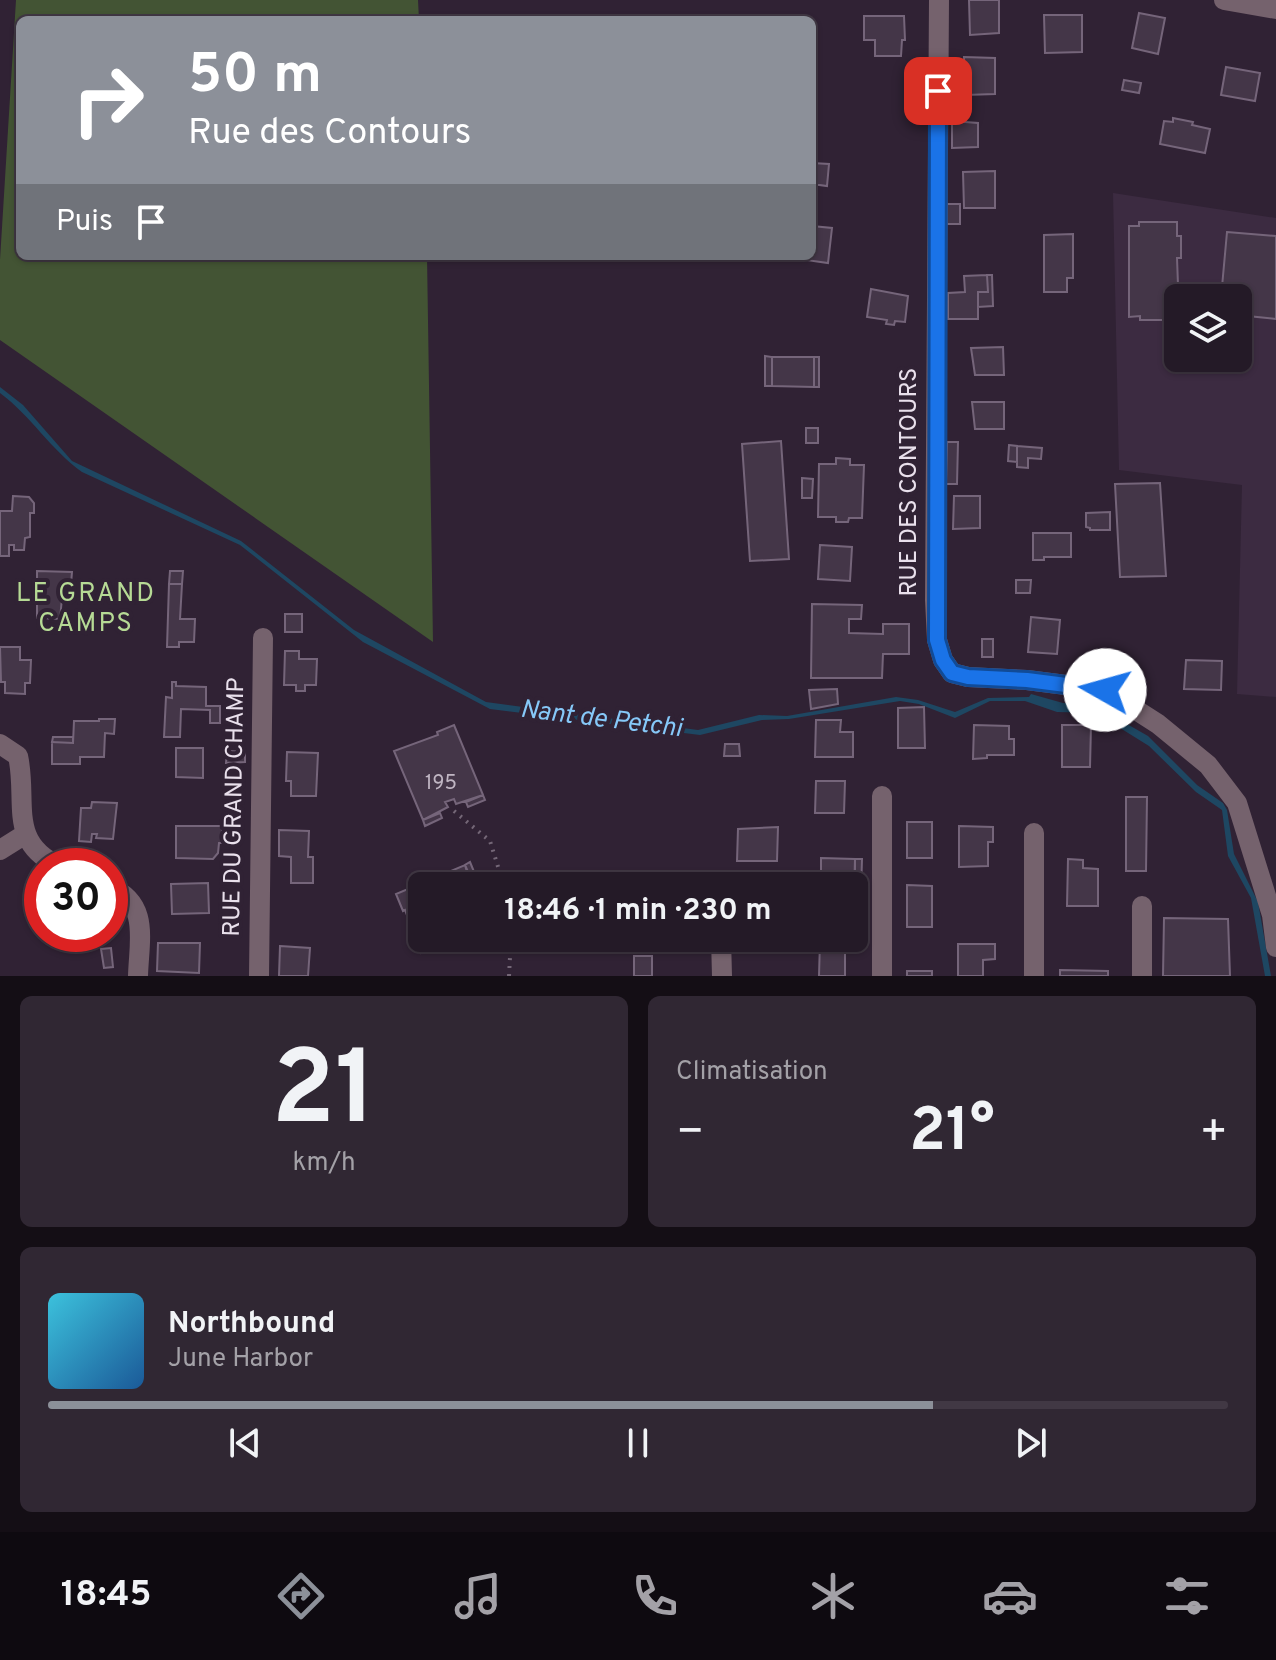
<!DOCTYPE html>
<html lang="fr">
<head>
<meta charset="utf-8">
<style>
  :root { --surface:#241a27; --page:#302733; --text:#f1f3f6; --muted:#a3a1a7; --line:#413844; --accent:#8c9099 }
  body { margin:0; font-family:Overpass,sans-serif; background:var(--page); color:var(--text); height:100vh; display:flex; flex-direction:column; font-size:30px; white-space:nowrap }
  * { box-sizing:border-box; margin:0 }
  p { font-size:26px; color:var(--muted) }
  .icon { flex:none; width:44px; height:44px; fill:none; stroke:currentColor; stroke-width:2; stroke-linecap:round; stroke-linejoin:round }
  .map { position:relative; height:976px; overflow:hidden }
  .details { display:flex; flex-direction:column; gap:20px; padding:20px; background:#140e15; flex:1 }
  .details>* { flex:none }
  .hud { position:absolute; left:16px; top:16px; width:800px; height:244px; border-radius:12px; box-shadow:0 2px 6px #0004,0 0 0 2px var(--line); background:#8c9099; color:#fff; overflow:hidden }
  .tools { position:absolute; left:1164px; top:284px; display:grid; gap:16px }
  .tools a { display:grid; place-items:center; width:88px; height:88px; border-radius:12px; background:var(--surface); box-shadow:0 2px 6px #0004,0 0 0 2px var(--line); font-size:40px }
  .speed { position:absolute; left:24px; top:848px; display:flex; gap:16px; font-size:40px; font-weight:700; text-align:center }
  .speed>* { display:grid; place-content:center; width:104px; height:104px; border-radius:50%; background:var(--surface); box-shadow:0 2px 6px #0004,0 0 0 2px var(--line); line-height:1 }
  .speed .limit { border:12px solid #d22; background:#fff; color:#111 }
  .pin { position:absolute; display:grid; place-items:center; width:68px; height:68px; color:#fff; margin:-34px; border-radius:16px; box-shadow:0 4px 12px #0006 }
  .me { position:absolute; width:88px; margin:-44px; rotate:277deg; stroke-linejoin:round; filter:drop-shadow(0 0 6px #0008) }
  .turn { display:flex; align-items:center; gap:28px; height:168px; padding:0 40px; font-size:36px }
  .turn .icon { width:104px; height:104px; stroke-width:2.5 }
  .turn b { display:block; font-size:56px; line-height:68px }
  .then { display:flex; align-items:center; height:76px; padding:0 40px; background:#0003; gap:16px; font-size:30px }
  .big { font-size:60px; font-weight:700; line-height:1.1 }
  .details .widget { flex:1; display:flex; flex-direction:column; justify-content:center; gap:12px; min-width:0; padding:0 28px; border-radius:12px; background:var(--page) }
  .details .dial { align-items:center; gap:0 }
  .dial b { font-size:104px; line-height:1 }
  .song { display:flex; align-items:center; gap:24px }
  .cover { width:96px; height:96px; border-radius:12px; background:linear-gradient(135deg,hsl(190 70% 55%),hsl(210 70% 35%)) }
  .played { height:8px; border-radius:4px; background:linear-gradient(90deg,var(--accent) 75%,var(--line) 75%) }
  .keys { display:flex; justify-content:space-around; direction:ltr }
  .heat { display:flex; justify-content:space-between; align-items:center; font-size:44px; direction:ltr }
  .details .tiles { flex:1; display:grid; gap:20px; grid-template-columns:1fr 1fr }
  .widget:last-child { grid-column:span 2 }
  .trip { position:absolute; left:408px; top:872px; width:460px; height:80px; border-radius:12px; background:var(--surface); box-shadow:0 2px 6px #0004,0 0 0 2px var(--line); font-weight:700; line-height:80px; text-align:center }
  .menu { display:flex; height:128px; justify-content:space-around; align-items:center; background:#0e0a10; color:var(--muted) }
  .menu .icon { width:56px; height:56px }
  .menu .current { color:var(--accent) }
  .menu b { font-size:36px; color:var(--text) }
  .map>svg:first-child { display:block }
</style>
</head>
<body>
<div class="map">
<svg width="1276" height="976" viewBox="0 0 1276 976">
  <rect width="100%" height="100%" fill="#302234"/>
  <path fill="#3c2b41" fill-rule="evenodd" d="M1113 193 1276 218V697L1237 694 1242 485 1119 470ZM1178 298H1238V358H1178Z"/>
  <path fill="#435434" d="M16 0H418L419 20H20V256H427L433 642 0 340V260Z"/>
  <path fill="#1e4762" d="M0 387 23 405 72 461 241 541 354 630 486 702 698 730 759 715 787 716 896 697 918 700 955 712 988 698 1029 697 1031 694 1063 703 1092 704 1148 736 1197 785 1223 803 1227 810 1234 854 1258 902 1271 976H1265L1251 898 1228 856 1222 810 1196 792 1149 746 1096 713 1057 712 1025 701H990L955 718 919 704 900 701 789 719 762 720 700 735 490 709 363 642 240 545 82 472C51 450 31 416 0 393Z"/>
  <path fill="#443648" stroke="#75657a" stroke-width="2" d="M969 0H999V33L970 35Z
    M1139 13 1165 18 1158 54 1132 48Z
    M1044 15H1082V52L1045 53Z
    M864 16H904L905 40H902L901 56H875V40H864Z
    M800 17V20H755L754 18Z
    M964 57 995 58V94L965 95Z
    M1226 67 1260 73 1255 101 1221 95Z
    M1124 80 1141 83 1139 93 1122 90Z
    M1173 118 1193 122 1192 125 1210 129 1205 153 1160 144 1164 121 1173 122Z
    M952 121 978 123V147L952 148Z
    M812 163 829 164 827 186 812 184V189Z
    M995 171V208H964L963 172Z
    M947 204H960V224H947Z
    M1139 222H1177V236H1181V258H1177L1178 285H1182L1177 320H1140V316L1129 317V226H1139Z
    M812 226 832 228 828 263 806 260V256H812Z
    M1227 232 1276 236V319L1238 315V298H1221Z
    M1073 234V278H1067V292H1044V235Z
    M987 275H992L993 306 978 307V292H988Z
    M987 275 988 292H978V319H948V293L965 292 964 276Z
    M871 289 908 296 905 322 895 321 894 325 886 324 887 320 867 317Z
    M1003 347 1004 375H975L971 348Z
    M765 356 772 357V386H765Z
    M772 357H814V387L772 386Z
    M814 357H819V387H814Z
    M972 402H1004V429H975Z
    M806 428H818V443H806Z
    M781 441 789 559 750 561 742 444Z
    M947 442H958L957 484H946Z
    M1009 445 1017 446V462L1008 461Z
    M1017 446 1042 448 1041 459 1028 458V468L1017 467Z
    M836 458 850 459V465H864L862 518H849L848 522H836V517H818L819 464H836Z
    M802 478 813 479 812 498H802Z
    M1160 483 1166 576 1120 577 1115 484Z
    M13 496 29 497 34 503V513H30V537L25 538 24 550H14V545H9V556H0V511H12Z
    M954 496H980V528L953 529Z
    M1110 512V530H1090V528L1086 527V513Z
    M1033 533H1071V557H1044V560H1033Z
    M820 545 852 547 850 581 818 579Z
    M37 571 72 572 71 584H67L66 598H62L60 619 37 618Z
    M170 571H183L182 584H169Z
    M1016 580H1031L1030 593H1016Z
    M169 584H182L180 619H195L194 642H179V647H167Z
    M812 604 862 605 861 619H849V633L883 634V624H909V654H883L882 678H811Z
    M285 614H302V632H285Z
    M1031 617 1060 620 1057 654 1028 652Z
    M982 639H993V657H982Z
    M0 647H20V660H31L30 683H25V694L5 693V682H1Z
    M285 651H299V659H317L316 685H305V691H296V685H284Z
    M1186 660 1222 661 1221 690 1184 689Z
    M172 682H176V686L206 687V706H220V723H210V710L181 709 180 737H164L166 697 172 698Z
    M837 689 838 704 811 709 809 690Z
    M924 707 925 748H898V708Z
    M99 719H115L114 734 105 733 104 757H80V764H52V742L73 743 74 721H99Z
    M816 720H841L840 732H853V757H815Z
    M454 725 483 795 456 804 454 799 445 802 448 807 423 820 394 751 438 735 437 732Z
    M974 725 1009 726V739H1014V755H987V758L973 759Z
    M1062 725H1091L1090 767H1062Z
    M53 737H73V743L52 742Z
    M725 744H739L740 756H724Z
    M176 748H203V778L176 777Z
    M227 751 245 752V762L226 763Z
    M287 752 318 753 316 796H291V781H286Z
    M816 781H845L844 813H815Z
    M483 795 485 800 468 807 466 802Z
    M1126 797H1147L1146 871H1126Z
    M92 802 117 803 113 839 96 838 97 834H92L91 842 79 841 81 808H91Z
    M440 813 442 818 425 826 423 820Z
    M907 822H932V858H907Z
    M176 826H222V843H219L218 853 213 859 176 858Z
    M959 826 993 827V842H988V866L959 867Z
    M778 827 777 861H737L738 829Z
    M279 830 309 831 308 857H313V883H291V857L279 856Z
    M821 858 855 859 854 894V886H821Z
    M855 859H862L861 893H855Z
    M1068 859 1083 860V868L1098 869V906H1067Z
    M470 862 477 879 472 881 465 865Z
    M465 865 471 886H422V938H456L421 953 405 910 403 911 396 894Z
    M208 883 209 913 172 914 171 884Z
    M907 885 932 886V927H907Z
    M1164 918 1228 919 1230 976H1163Z
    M546 938H666V940L546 941Z
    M748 938H788V946H748Z
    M820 941 845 942V976H819Z
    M158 943H200L199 973 157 971Z
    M958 944H995V959L983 960V976H958Z
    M280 946 310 948 308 976H279Z
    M111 948 113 967 104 968 101 949Z
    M634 956H652V976H634Z
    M1060 970 1108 971V976H1060Z
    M907 971H932V976H907Z"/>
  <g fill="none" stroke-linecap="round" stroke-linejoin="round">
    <path stroke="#746777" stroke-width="4" stroke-dasharray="2 6" stroke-linecap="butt" d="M454 811 490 841 504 886
      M486 886 502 878
      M509 976 511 938"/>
    <path stroke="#75626d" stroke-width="20" d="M939 0 935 600 937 640 943 660 952 673 968 677 1027 680 1105 690 1158 724 1208 765 1237 803 1272 915 1276 947
      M1224 0 1276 9
      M0 744 18 756C28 801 7 842 59 866
      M0 850 24 835
      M110 887C150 904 139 940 138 976
      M1142 906V976
      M721 938 722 976
      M259 976 263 638
      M882 976V796
      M1034 976V833"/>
  </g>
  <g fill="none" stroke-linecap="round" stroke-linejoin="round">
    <g stroke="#114b97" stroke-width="20">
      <path id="route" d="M938 91 937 640 943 660 952 673 968 677 1027 680 1105 690"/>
    </g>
    <use href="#route" stroke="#1a73e8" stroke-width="14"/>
  </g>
  <g text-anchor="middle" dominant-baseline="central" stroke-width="8" stroke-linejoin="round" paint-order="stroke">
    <g font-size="20" fill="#c0b6c3">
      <text x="441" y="784">195</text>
    </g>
    <g font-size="24" fill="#e9e0ec" stroke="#302234">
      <text transform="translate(910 482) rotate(-90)">RUE DES CONTOURS</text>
      <text transform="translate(235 807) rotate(-89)">RUE DU GRAND CHAMP</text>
    </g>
    <g font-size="26" letter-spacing="2" fill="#b6da95" stroke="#302234">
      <text x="86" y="594">LE GRAND<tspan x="86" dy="30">CAMPS</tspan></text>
    </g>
    <g font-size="26" font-style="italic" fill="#86c8f8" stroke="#302234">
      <text transform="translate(601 720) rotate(7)">Nant de Petchi</text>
    </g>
  </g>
</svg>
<div class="tools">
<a><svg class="icon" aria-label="layers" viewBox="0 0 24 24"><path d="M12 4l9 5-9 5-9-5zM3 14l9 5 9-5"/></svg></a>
</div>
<div class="speed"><div class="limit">30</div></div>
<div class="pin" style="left:938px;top:91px;background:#d93025"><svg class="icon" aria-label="arrive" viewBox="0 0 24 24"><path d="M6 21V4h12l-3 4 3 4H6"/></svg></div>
<svg class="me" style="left:1105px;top:690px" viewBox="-20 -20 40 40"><circle r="19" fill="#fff"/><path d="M0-13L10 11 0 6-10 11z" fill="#1a73e8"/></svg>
<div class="trip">18:46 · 1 min · 230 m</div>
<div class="hud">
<div class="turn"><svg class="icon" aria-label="right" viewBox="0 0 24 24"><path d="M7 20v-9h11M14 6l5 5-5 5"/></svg><div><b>50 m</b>Rue des Contours</div></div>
<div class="then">Puis<svg class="icon" aria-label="arrive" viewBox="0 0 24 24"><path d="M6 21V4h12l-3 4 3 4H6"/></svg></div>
</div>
</div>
<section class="details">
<div class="tiles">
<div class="widget dial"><b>21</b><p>km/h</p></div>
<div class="widget"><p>Climatisation</p>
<div class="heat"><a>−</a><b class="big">21°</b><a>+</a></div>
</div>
<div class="widget">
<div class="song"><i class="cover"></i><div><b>Northbound</b><p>June Harbor</p></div></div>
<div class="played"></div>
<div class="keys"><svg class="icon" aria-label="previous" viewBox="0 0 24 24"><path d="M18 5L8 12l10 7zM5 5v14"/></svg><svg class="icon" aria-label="pause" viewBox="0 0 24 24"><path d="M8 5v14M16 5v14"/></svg><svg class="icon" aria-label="next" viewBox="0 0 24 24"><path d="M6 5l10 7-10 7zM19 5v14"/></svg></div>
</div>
</div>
</section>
<nav class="menu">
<b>18:45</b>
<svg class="icon current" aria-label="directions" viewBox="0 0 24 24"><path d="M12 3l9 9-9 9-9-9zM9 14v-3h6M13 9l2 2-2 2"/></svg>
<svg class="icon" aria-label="music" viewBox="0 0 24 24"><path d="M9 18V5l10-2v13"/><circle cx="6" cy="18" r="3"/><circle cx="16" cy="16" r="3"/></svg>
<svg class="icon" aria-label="phone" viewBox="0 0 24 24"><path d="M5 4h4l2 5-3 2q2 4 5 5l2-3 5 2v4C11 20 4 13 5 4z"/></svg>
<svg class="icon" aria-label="climate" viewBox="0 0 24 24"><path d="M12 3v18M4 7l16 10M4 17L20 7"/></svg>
<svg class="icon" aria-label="car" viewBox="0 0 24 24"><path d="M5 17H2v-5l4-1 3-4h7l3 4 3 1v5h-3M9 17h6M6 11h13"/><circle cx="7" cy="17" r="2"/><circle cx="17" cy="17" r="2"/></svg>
<svg class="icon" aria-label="filters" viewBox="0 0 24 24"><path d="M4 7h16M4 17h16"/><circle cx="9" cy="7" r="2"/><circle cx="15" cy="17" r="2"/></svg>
</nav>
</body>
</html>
